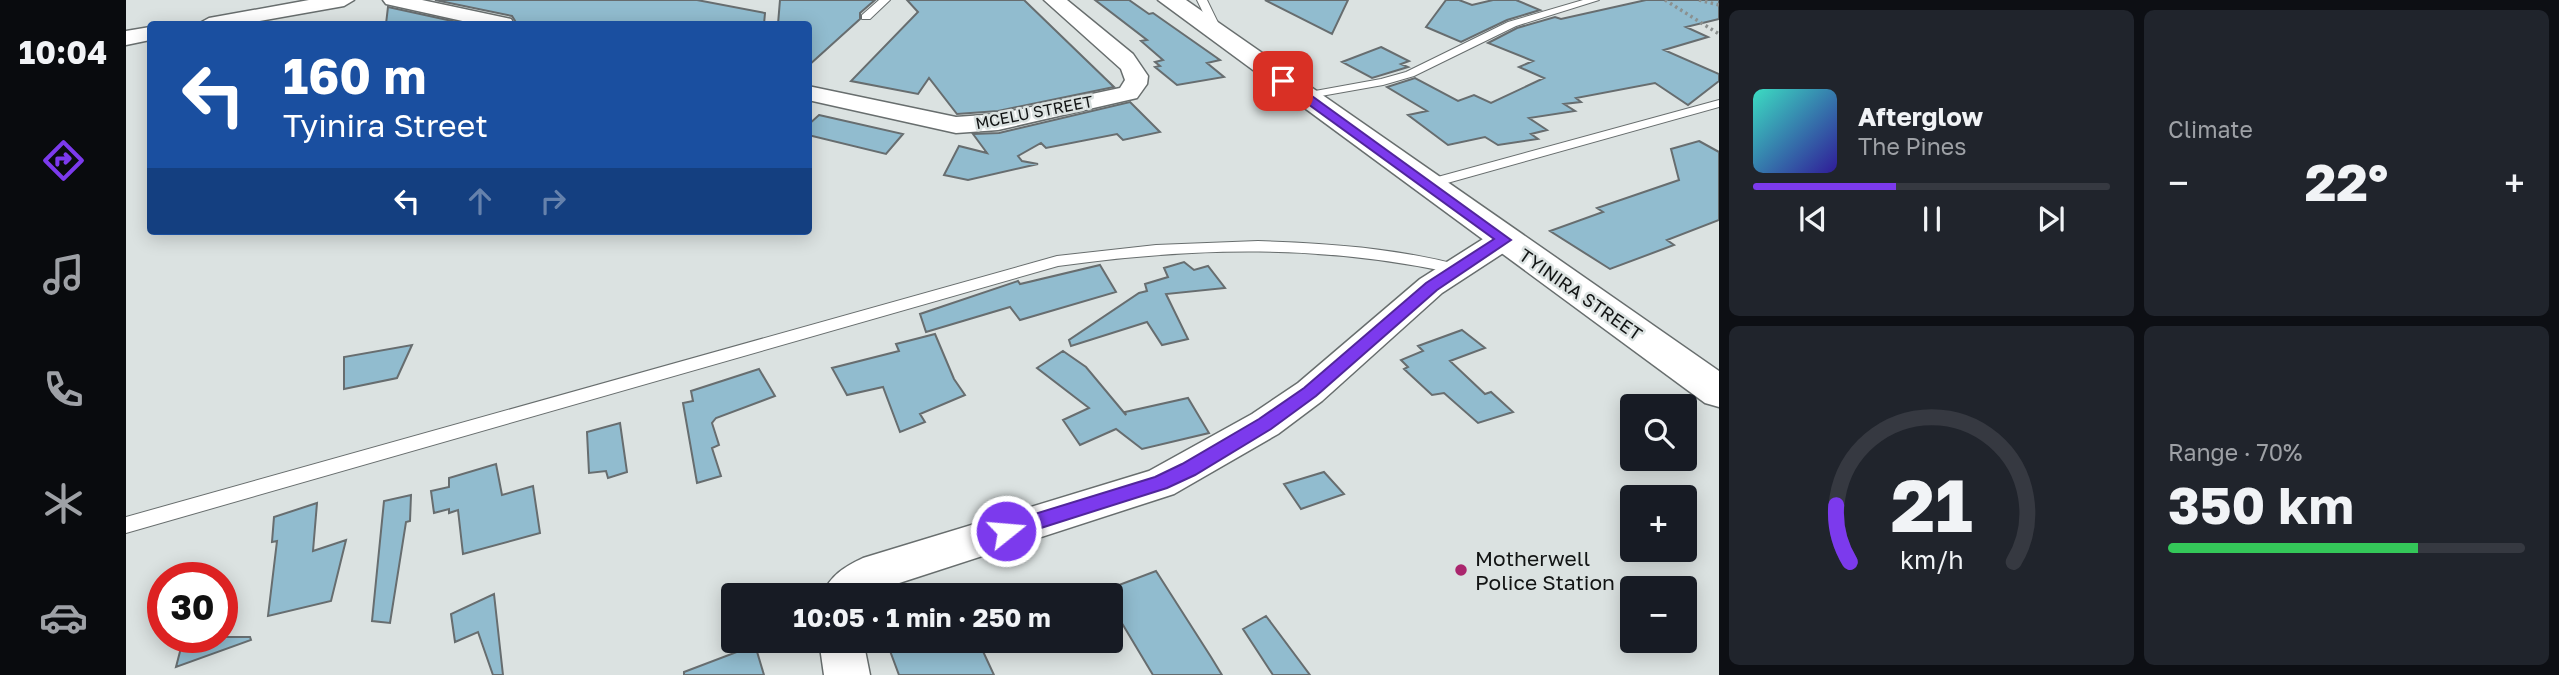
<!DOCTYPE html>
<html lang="en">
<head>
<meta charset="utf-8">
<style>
  :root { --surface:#171b24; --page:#20242c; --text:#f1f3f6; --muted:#9ea1a6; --line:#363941; --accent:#7c3aed }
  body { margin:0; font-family:"Golos Text",sans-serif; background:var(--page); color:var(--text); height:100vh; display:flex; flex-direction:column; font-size:26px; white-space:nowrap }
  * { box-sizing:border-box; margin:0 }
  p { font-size:23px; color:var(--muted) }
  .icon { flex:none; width:38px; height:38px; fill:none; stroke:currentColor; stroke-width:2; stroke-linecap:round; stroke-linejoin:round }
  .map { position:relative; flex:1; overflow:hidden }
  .details { display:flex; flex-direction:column; gap:10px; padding:10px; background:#0d0f14; width:840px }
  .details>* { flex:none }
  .top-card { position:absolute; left:21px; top:21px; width:665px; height:214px; border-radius:7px; box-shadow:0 4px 18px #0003; background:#1a4fa0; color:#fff; overflow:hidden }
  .fabs { position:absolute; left:1494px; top:394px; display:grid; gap:14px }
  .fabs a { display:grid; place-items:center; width:77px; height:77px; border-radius:7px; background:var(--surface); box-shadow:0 4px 18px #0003; font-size:35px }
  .speed { position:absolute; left:21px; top:562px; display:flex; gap:14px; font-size:35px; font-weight:700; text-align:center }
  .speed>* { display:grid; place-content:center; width:91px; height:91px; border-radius:50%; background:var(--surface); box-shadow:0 4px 18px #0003; line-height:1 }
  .speed .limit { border:10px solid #d22; background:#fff; color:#111 }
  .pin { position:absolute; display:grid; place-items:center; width:60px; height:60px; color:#fff; margin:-30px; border-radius:14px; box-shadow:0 4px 10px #0006 }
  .me { position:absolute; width:77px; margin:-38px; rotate:73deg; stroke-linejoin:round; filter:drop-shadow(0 0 5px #0008) }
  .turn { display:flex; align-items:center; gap:24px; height:147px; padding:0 21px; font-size:32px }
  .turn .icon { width:91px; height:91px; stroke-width:2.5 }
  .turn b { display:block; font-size:49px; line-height:60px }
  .lanes { display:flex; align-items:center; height:66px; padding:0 21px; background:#0003; justify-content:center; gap:35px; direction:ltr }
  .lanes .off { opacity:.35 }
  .big { font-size:52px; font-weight:700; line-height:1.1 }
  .details .tile { flex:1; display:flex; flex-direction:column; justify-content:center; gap:10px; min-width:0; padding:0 24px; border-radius:10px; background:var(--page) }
  .details .dial { align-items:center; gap:0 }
  .dial svg { height:182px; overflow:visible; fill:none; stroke:var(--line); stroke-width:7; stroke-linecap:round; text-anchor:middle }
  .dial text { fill:var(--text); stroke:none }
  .song { display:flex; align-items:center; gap:21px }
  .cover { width:84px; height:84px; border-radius:10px; background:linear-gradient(135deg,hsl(170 70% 55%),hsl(250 70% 35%)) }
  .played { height:7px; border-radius:4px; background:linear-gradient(90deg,var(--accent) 40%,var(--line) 40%) }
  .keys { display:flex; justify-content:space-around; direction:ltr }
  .heat { display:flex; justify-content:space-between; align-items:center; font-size:38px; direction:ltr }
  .charge { height:10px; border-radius:5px; background:linear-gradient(90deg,#34c759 70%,var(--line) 0) }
  .details .tiles { flex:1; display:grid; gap:10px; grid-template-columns:repeat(2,1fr) }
  .trip { position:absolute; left:595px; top:583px; width:402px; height:70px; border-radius:7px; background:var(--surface); box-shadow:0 4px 18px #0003; font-weight:700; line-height:70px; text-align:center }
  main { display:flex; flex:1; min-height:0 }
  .tab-bar { display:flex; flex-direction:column; width:126px; justify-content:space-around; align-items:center; background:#090b0e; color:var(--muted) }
  .tab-bar .icon { width:49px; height:49px }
  .tab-bar .selected { color:var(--accent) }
  .tab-bar b { font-size:32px; color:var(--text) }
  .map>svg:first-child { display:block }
</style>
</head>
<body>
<main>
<nav class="tab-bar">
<b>10:04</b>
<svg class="icon selected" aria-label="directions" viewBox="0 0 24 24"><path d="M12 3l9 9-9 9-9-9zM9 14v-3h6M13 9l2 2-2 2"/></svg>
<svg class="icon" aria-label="music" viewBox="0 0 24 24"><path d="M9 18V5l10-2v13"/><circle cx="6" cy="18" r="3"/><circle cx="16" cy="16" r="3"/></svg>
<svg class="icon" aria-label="phone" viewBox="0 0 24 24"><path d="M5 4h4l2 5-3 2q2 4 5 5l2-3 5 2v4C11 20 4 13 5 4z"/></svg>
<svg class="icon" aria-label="climate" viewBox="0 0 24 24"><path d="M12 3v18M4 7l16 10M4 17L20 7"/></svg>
<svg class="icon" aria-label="car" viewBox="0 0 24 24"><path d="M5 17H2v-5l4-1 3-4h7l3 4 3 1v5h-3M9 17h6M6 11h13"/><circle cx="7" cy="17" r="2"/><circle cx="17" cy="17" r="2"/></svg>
</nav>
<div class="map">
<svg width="1593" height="675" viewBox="0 0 1593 675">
  <rect width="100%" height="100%" fill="#dbe2e1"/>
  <path fill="#91bccf" stroke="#676d6f" stroke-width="2" d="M309 0H571L639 13 638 24H391L386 16Z
    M654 0H749L734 13V19L682 66V24H652Z
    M781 0H898L988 87 872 111 831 114 803 78 792 94 725 81 792 12Z
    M969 0H1003L1023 14 1027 13 1094 60 1081 63 1098 77 1051 85 1029 67 1034 66 1029 62 1037 60 1015 41 1021 40Z
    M1139 0H1222L1206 34Z
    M1320 0H1333L1346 5 1367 0H1390L1414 10 1381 20 1335 42 1300 27Z
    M1520 0H1593V19L1560 27 1582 37 1538 50 1593 74V81L1562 105 1529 83 1450 98 1455 102 1438 104 1449 111 1403 118 1421 130 1405 134 1412 139 1372 145 1359 137 1322 145 1282 115 1301 111 1261 87 1289 78 1332 101 1348 95 1365 103 1418 78 1393 67 1407 61 1362 43 1391 28 1429 17 1435 19Z
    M262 7 340 24H260Z
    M1255 47 1283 61 1275 64 1282 67 1246 78 1216 62Z
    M1004 102 1034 132 997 140 991 134 920 148 915 143 892 156 896 161 912 164 842 180 818 175 833 146 861 153 847 134 873 133Z
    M693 115 777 134 760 154 682 135V125Z
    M1573 141 1593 152V220L1541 240 1548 245 1484 269 1424 231 1477 212 1471 208 1553 180 1545 149Z
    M1058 262 1068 270 1082 266 1099 288 1040 294 1062 339 1036 345 1021 322 945 346 943 340 1013 293 1021 291 1019 284 1042 277 1038 268Z
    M974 265 990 292 894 320 884 307 800 332 794 314 892 281 894 284Z
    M1336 330 1359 348 1324 361 1359 394 1365 392 1387 412 1352 423 1318 393 1306 395 1278 369 1282 367 1275 360 1297 351 1292 346Z
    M809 334 828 379 839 395 794 414 799 422 774 432 757 387 721 395 706 368 773 351 770 344Z
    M286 345 271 378 218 389V357Z
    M937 351 960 367 1000 415 999 412 1062 398 1083 433 1016 449 990 429 954 445 937 420 963 408 911 368Z
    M633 369 649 396 590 418 586 423 593 445 586 448 595 476 571 483 557 403 567 401 565 391Z
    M494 423 501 472 482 478 480 471 463 473 461 432Z
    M370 464 376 495 407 486 414 533 337 554 332 510 323 513V509L308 513 305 491 323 487V478Z
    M1198 472 1218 494 1175 509 1158 484Z
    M285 495 284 521 280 522 264 623 246 621 258 501Z
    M191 503 187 551 220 540 205 601 142 616 151 541 146 542 148 517Z
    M1030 571 1085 657 1096 675H1027L985 605V595H979L977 591Z
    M368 594 377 675H367L352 632 329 642 325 614Z
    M1140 616 1184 675H1147L1117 629Z
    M67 637H124L125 640 50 667 57 640Z
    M760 640H848L852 648 855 647 868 675H773Z
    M629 645 638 675H558V672Z"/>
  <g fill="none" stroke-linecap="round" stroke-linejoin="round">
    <g stroke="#686e6e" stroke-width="2">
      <path id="service" d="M753 0H764L744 19H736V15Z
        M1071 0H1081L1098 35 1097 37 1088 35Z
        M1457 0H1473L1390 26 1288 76 1257 85 1178 99 1172 96 1178 93 1255 79 1280 72 1382 22Z
        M1593 100V107L1307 187H1297L1295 184 1297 181Z
        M1132 241C1201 243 1270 248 1337 266L1339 269 1332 274C1196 244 1069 247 932 266L0 533V517L931 256 1030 245Z"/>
    </g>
    <g stroke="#686e6e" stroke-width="3">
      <path id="minor" d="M183 0H228L218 6 116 24H72L83 18Z
        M257 0H296L385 19 388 24H350L260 4Z
        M918 0H941L1007 54 1022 76 1021 84 1011 98 872 130 830 133 682 100V86L830 117 872 114 994 88 999 80 995 69Z
        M24 27V40L0 45V31Z
        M1378 230 1388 232 1393 239 1388 246 1316 293 1196 401 1152 434 1048 494 764 586 747 595H696C705 575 718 567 737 558L1023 471 1126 414 1172 383 1294 279 1368 232Z
        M693 640H737L744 675H698Z"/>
    </g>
    <g stroke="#686e6e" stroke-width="3">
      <path id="tertiary" d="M1032 0H1060L1593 371V407L1579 403Z"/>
    </g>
    <path stroke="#8b908f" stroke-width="3.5" stroke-dasharray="2.5 3.5" stroke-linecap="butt" d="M1539 0 1593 34
      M1573 0 1593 5"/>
    <use href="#service" fill="#fff" fill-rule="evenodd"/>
    <use href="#minor" fill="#fff" fill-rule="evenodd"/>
    <use href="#tertiary" fill="#fff" fill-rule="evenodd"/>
  </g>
  <path fill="#7c3aed" stroke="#51269a" stroke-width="2" d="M1153 78H1161L1385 240 1311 290 1190 396 1145 429 1069 475 1041 488 880 539 873 537 871 531 873 525 1029 477 1056 464 1133 419 1178 388 1300 283 1368 239 1153 83Z"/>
  <circle fill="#aa256d" stroke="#dbe2e1" stroke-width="2.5" cx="1335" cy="570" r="7"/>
  <g text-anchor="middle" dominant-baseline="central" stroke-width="5" stroke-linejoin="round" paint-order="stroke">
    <g font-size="16" fill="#121414" stroke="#dbe2e1">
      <text transform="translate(908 112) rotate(-11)">MCELU STREET</text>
    </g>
    <g font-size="18" fill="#121414" stroke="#dbe2e1">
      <text transform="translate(1455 294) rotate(35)">TYINIRA STREET</text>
    </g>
    <g font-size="21" fill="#121414" stroke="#dbe2e1" text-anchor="start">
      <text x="1349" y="558">Motherwell<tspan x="1349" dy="24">Police Station</tspan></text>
    </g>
  </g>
</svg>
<div class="fabs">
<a><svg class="icon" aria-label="search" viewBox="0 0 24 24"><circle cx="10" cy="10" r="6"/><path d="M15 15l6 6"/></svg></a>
<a>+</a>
<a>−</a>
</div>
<div class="speed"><div class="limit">30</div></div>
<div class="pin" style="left:1157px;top:81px;background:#d93025"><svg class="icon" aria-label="arrive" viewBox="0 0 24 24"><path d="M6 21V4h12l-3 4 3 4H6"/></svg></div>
<svg class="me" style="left:880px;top:531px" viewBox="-20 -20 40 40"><circle r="17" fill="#7c3aed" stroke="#fff" stroke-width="3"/><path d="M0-11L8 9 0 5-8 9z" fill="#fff"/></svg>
<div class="trip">10:05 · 1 min · 250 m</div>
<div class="top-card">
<div class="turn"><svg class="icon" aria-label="left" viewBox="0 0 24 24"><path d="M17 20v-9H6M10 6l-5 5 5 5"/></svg><div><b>160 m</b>Tyinira Street</div></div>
<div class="lanes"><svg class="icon" aria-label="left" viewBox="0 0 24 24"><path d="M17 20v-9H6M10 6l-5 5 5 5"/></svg><svg class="icon off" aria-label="ahead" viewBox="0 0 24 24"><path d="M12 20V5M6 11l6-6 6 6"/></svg><svg class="icon off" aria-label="right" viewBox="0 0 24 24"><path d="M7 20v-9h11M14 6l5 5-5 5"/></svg></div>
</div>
</div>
<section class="details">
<div class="tiles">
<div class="tile">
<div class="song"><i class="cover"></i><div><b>Afterglow</b><p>The Pines</p></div></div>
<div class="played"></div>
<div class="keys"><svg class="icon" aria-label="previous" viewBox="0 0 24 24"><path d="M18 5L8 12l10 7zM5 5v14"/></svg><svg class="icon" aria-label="pause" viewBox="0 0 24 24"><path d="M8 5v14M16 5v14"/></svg><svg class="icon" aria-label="next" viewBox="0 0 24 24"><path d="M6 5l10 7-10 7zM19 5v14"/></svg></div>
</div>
<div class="tile"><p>Climate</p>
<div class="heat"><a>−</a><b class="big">22°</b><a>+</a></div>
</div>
<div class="tile dial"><svg viewBox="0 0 100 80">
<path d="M14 69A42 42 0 1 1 86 69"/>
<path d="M14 69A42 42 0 0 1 8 44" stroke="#7c3aed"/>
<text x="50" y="56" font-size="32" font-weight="700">21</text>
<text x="50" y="72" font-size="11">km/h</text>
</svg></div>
<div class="tile"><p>Range · 70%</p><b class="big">350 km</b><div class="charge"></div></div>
</div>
</section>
</main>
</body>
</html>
